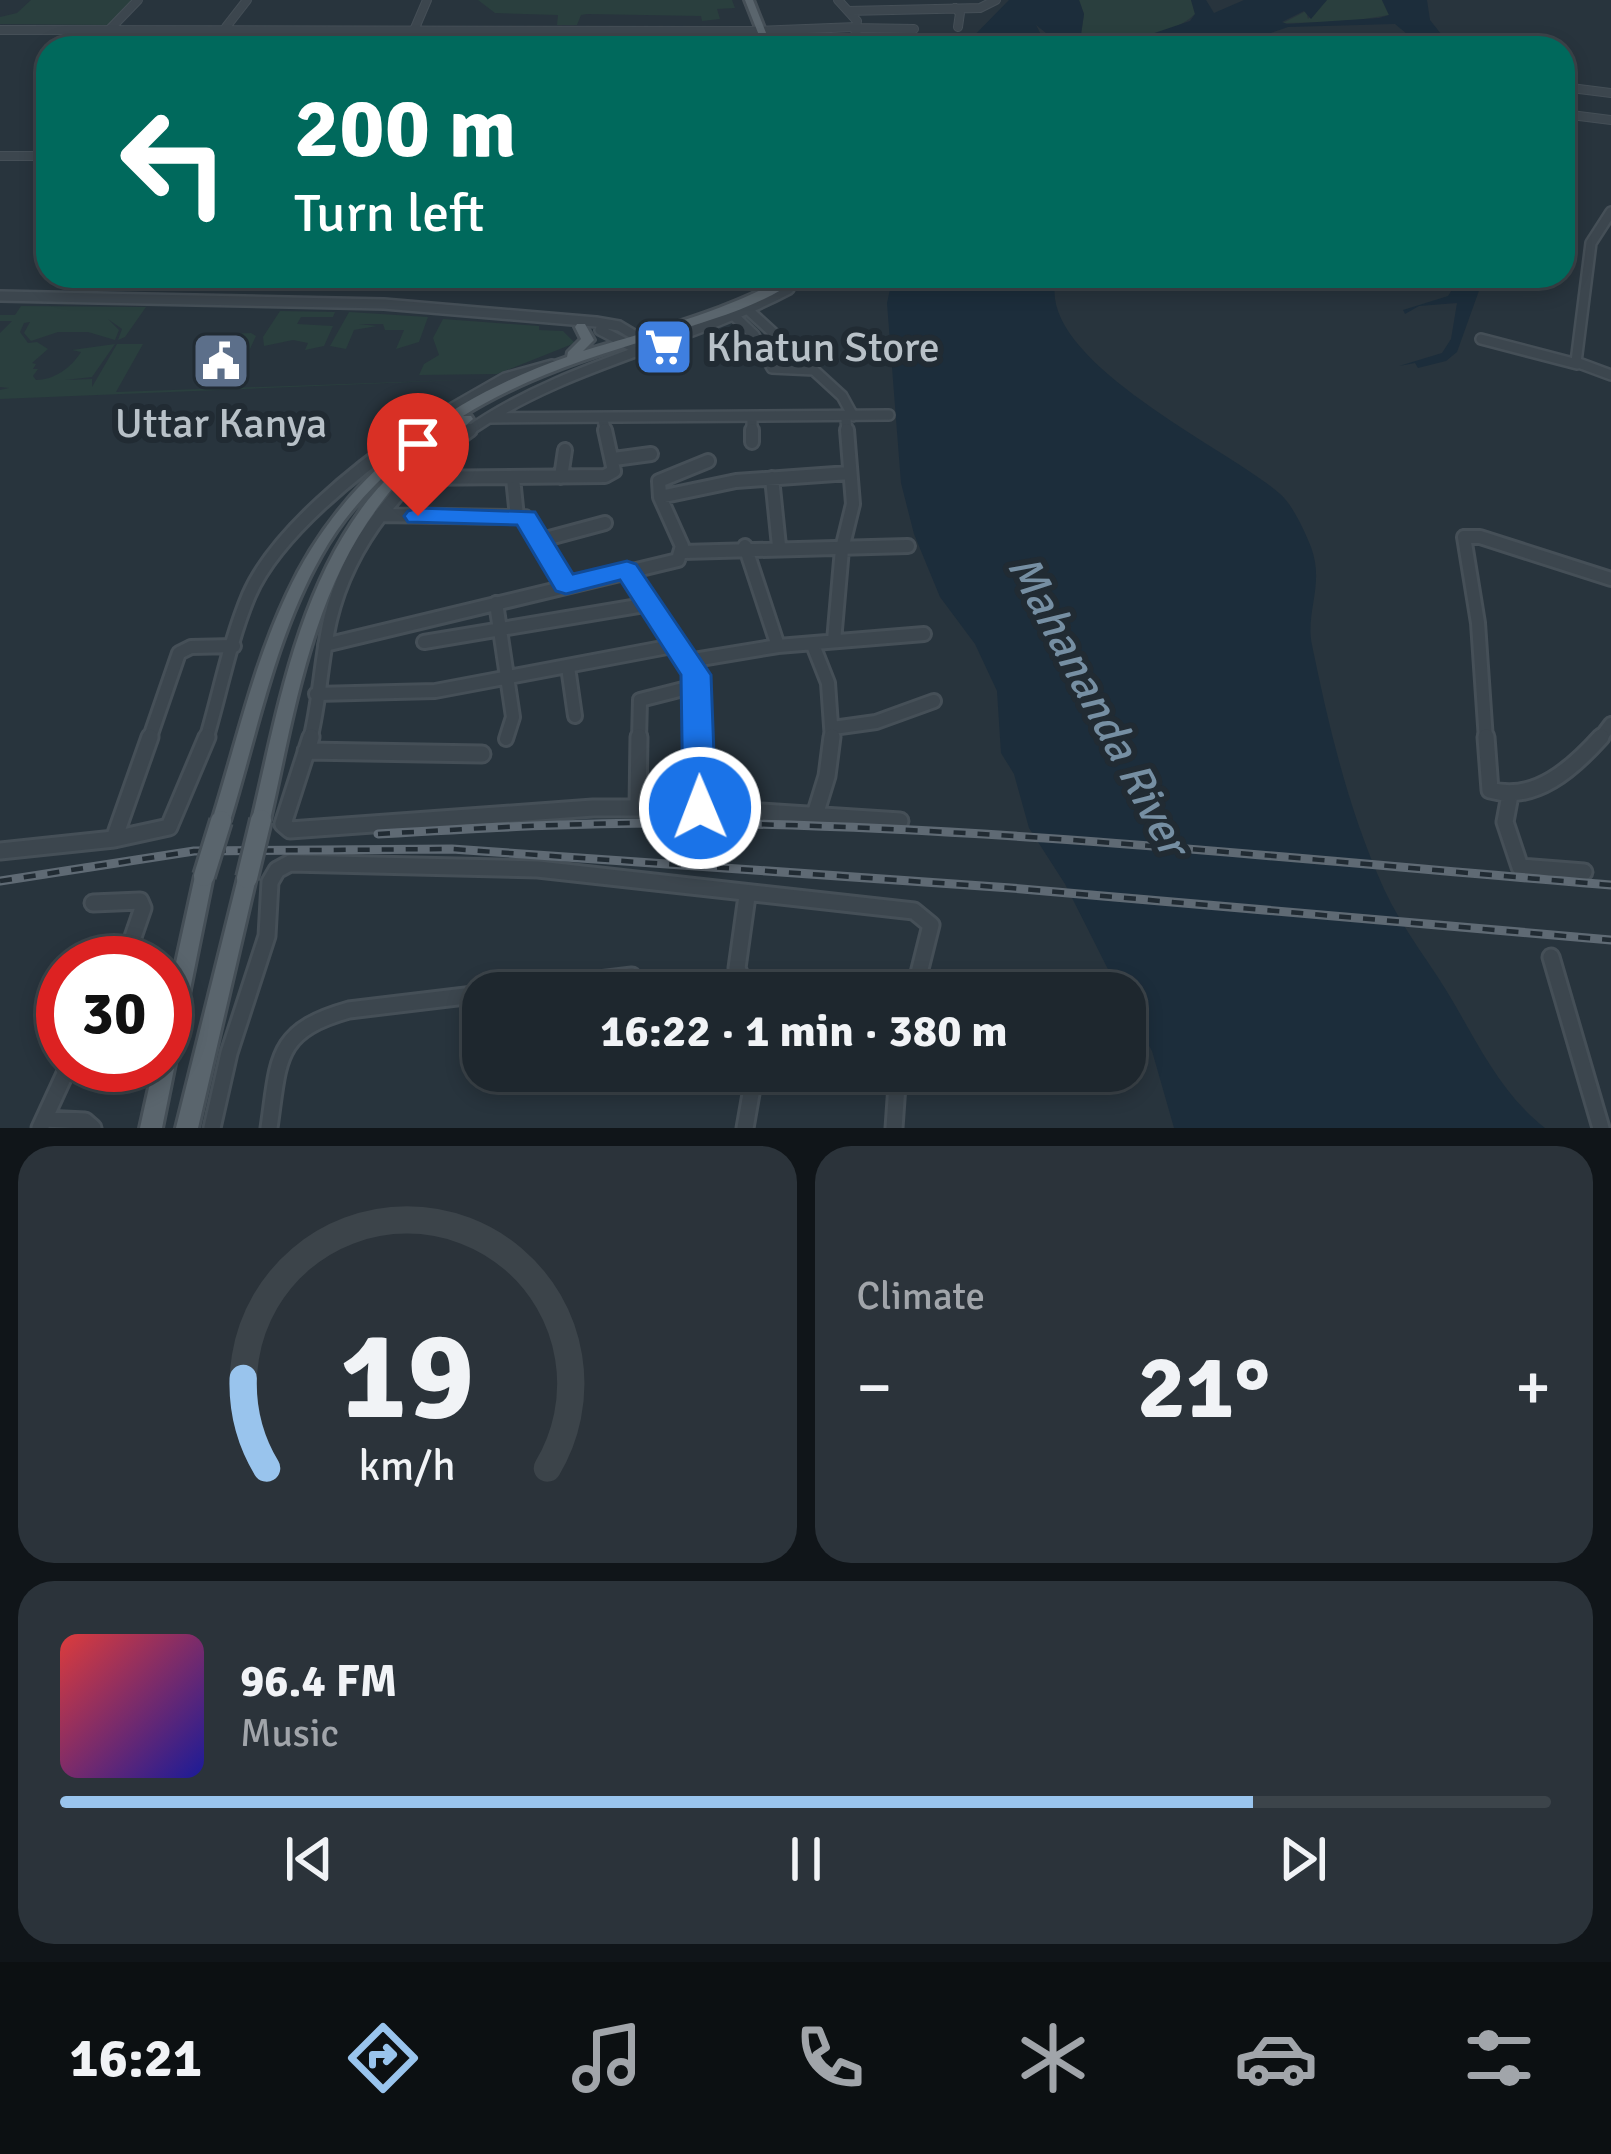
<!DOCTYPE html>
<html lang="en">
<head>
<meta charset="utf-8">
<style>
  :root { --surface:#1e272e; --page:#2b333a; --text:#f1f3f6; --muted:#a1a5aa; --line:#3c444a; --accent:#99c4ed }
  body { margin:0; font-family:Signika,sans-serif; background:var(--page); color:var(--text); height:100vh; display:flex; flex-direction:column; font-size:45px; white-space:nowrap }
  * { box-sizing:border-box; margin:0 }
  p { font-size:39px; color:var(--muted) }
  .icon { flex:none; width:66px; height:66px; fill:none; stroke:currentColor; stroke-width:2; stroke-linecap:round; stroke-linejoin:round }
  .map { position:relative; height:1128px; overflow:hidden }
  .sheet { display:flex; flex-direction:column; gap:18px; padding:18px; background:#101519; flex:1 }
  .sheet>* { flex:none }
  .banner { position:absolute; left:36px; top:36px; width:1539px; height:252px; border-radius:36px; box-shadow:0 6px 18px #0003,0 0 0 3px var(--line); background:#00695c; color:#fff; overflow:hidden }
  .speed { position:absolute; left:36px; top:936px; display:flex; gap:24px; font-size:60px; font-weight:700; text-align:center }
  .speed>* { display:grid; place-content:center; width:156px; height:156px; border-radius:50%; background:var(--surface); box-shadow:0 6px 18px #0003,0 0 0 3px var(--line); line-height:1 }
  .speed .limit { border:18px solid #d22; background:#fff; color:#111 }
  .pin { position:absolute; display:grid; place-items:center; width:102px; height:102px; color:#fff; margin:-123px -51px; border-radius:50% 50% 50% 0; rotate:-45deg; box-shadow:0 0 12px #0007 }
  .pin .icon { rotate:45deg }
  .me { position:absolute; width:132px; margin:-66px; rotate:359deg; stroke-linejoin:round; filter:drop-shadow(0 0 9px #0008) }
  .turn { display:flex; align-items:center; gap:42px; height:252px; padding:0 60px; font-size:54px }
  .turn .icon { width:156px; height:156px; stroke-width:2.5 }
  .turn b { display:block; font-size:84px; line-height:102px }
  .big { font-size:90px; font-weight:800; line-height:1.1 }
  .sheet .widget { flex:1; display:flex; flex-direction:column; justify-content:center; gap:18px; min-width:0; padding:0 42px; border-radius:36px; background:var(--page) }
  .sheet .dial { align-items:center; gap:0 }
  .dial svg { height:312px; overflow:visible; fill:none; stroke:var(--line); stroke-width:7; stroke-linecap:round; text-anchor:middle }
  .dial text { fill:var(--text); stroke:none }
  .song { display:flex; align-items:center; gap:36px }
  .cover { width:144px; height:144px; border-radius:18px; background:linear-gradient(135deg,hsl(0 70% 55%),hsl(240 70% 35%)) }
  .played { height:12px; border-radius:6px; background:linear-gradient(90deg,var(--accent) 80%,var(--line) 80%) }
  .keys { display:flex; justify-content:space-around; direction:ltr }
  .heat { display:flex; justify-content:space-between; align-items:center; font-size:66px; direction:ltr }
  .sheet .tiles { flex:1; display:grid; gap:18px; grid-template-columns:1fr 1fr }
  .widget:last-child { grid-column:span 2 }
  .trip { position:absolute; left:462px; top:972px; width:684px; height:120px; border-radius:36px; background:var(--surface); box-shadow:0 6px 18px #0003,0 0 0 3px var(--line); font-weight:800; line-height:120px; text-align:center }
  .dock { display:flex; height:192px; justify-content:space-around; align-items:center; background:#0c1012; color:var(--muted) }
  .dock .icon { width:84px; height:84px }
  .dock .active { color:var(--accent) }
  .dock b { font-size:54px; color:var(--text) }
  .map>svg:first-child { display:block }
</style>
</head>
<body>
<div class="map">
<svg width="1611" height="1128" viewBox="0 0 1611 1128">
  <rect width="100%" height="100%" fill="#28343d"/>
  <path fill="#2a3f3e" d="M31 0H133L109 25 0 24V17L17 13Z
    M478 0H732L735 8 717 9 720 19 702 21 701 16 587 14 581 15 577 25H557L558 15 495 13Z
    M1079 0H1191L1195 14C1173 36 1110 48 1079 48L1084 14Z
    M1327 0H1382L1389 15 1346 22 1283 23 1306 11 1308 19Z
    M21 306 146 307 125 337 118 340 122 329 108 319 119 330 115 340 88 332H58L31 341 24 333 30 322 24 323 20 332 28 343 37 342 48 349 32 363 36 364 33 369H38L33 376 36 380C54 380 71 368 81 352L72 350 115 344 92 377 65 380 92 379V387L117 344H143L116 392 485 379 0 399V390L9 388 0 387V333L12 321H0V315H15Z
    M280 311 335 312 333 317H301L297 324 333 326 324 346 305 350 308 343 293 340 264 346 263 337Z
    M349 312 428 317 419 342 396 349 404 330H385L383 324H359L377 326 354 330 346 349 330 346Z
    M443 319 539 326V330L563 331 575 343 497 374 419 375 424 364 439 355 433 338Z
    M251 333 256 336 242 366H221L219 358H196L212 348 209 335Z"/>
  <path fill="#1c2d3b" d="M1009 0H1079L1084 14 1079 48H1049L1046 33 1036 25 1048 48 1029 38 1028 48H1015L1012 36 1006 48H962Z
    M1191 0H1206L1214 13 1244 0H1327L1311 19 1304 11 1282 22 1287 24 1379 18 1389 15 1382 0H1427L1430 20 1452 48H1424L1395 24 1288 27 1227 48H1110L1190 21 1195 14Z
    M893 276H1057C1030 358 1229 449 1279 493 1292 503 1305 532 1311 547 1325 584 1305 612 1312 645 1329 728 1349 812 1384 889 1402 929 1433 966 1455 1005 1481 1050 1503 1095 1545 1128H1174L1152 1051 1125 1003V993H1120L1065 884 1029 828 1014 774 1001 753 997 691 975 644 940 597 914 534 901 483 887 303Z
    M1461 276H1479L1481 285 1457 352 1446 361 1418 368 1415 363 1399 366 1442 353 1451 339 1457 303 1419 306 1405 314 1403 310 1448 296Z"/>
  <g fill="none" stroke-linecap="round" stroke-linejoin="round">
    <g stroke="#454f57" stroke-width="10">
      <path id="minor-far3" d="M955 8 960 13 958 27
        M848 11 980 8 996 0
        M226 27 247 0
        M415 28 427 0
        M0 30 753 31 856 27 857 21 838 0
        M109 30 138 0
        M1452 40 1460 48
        M863 48 854 28 914 29
        M1563 87 1611 93
        M1563 114 1611 120
        M0 156H48"/>
    </g>
    <g stroke="#454f57" stroke-width="14">
      <path id="minor-far2" d="M1611 212 1591 243 1576 362 1611 375
        M0 296 384 304 596 322 619 326 644 341
        M746 308 842 396 853 416
        M731 313 754 335 772 368 814 370
        M600 330 631 346
        M1481 339 1577 364
        M752 417V433
        M489 418 889 415
        M846 419 847 433
        M603 420 606 433
        M409 433 505 378 552 365
        M466 433C563 364 685 344 789 289"/>
    </g>
    <g stroke="#454f57" stroke-width="18">
      <path id="minor-far1" d="M752 430V442
        M614 459 651 454
        M561 477 565 450
        M413 478 605 476 614 471 605 430
        M513 478 517 517H525L566 585
        M772 478 779 546
        M660 497 736 481 849 473
        M380 515 517 517
        M538 541 605 523
        M745 546 778 646
        M683 552 908 546
        M627 570 696 675 698 740
        M496 603 513 717 506 739
        M834 641 842 549 853 504 847 430
        M424 642 650 604
        M325 645 678 560 682 546 660 497 659 481 708 461
        M813 645 828 683 832 740
        M688 661 778 646 924 634
        M568 667 575 716
        M316 694 435 691 678 645
        M833 728 876 722 934 701
        M149 740 179 653 191 647 234 646
        M206 740C220 693 230 640 249 595 276 533 359 468 414 430
        M310 740C320 700 321 660 330 620 349 540 405 476 470 430
        M639 740 640 700 699 685
        M1486 740 1478 623 1464 537H1480L1611 579
        M1599 740 1611 724"/>
    </g>
    <g stroke="#454f57" stroke-width="21">
      <path id="minor" d="M311 737 283 824 290 830 593 808H700L900 821
        M698 737 700 808
        M1486 737 1490 790C1535 803 1573 768 1601 737
        M306 751 482 754
        M1510 795 1505 822 1520 867 1584 872
        M638 808 639 737
        M815 815 827 776 832 737
        M114 839 150 737
        M0 851 114 839 169 827 207 737
        M747 896 737 968 747 993
        M93 903 140 901 143 908 124 963
        M1551 957 1601 1128
        M45 1119 85 1121 93 1128
        M40 1128 69 1065
        M212 1128 229 1053 267 936 270 882 277 870 290 863 538 869 914 911 931 925 914 993
        M269 1128C279 1059 274 1031 349 1010L632 976
        M745 1128 755 1071
        M894 1128 898 1071"/>
    </g>
    <g stroke="#454f57" stroke-width="6">
      <path id="major" d="M745 0H753L772 48H764Z
        M788 276H802C763 306 710 320 663 335 594 356 525 377 463 416H471L473 419C457 434 438 445 422 459 406 473 390 490 378 507 311 597 294 713 270 820L267 825 261 827 255 825 252 820C278 710 297 591 368 500 394 468 426 443 458 419 404 453 352 500 321 556 275 637 257 733 230 821L227 826 221 828 215 826 212 821C236 745 253 666 287 594 341 476 447 398 567 357L568 352 581 339 575 327 577 324H585L594 340 583 351C652 330 724 312 788 276Z
        M204 869 211 871 213 876 162 1128H140L154 1065H165V1013L195 876 197 871Z
        M247 871 254 873 256 878 198 1128H176L238 878 240 873Z"/>
    </g>
    <use href="#minor-far3" stroke="#3c464e" stroke-width="8"/>
    <use href="#minor-far2" stroke="#3c464e" stroke-width="9"/>
    <use href="#minor-far1" stroke="#3c464e" stroke-width="12"/>
    <use href="#minor" stroke="#3c464e" stroke-width="15"/>
    <use href="#major" fill="#5a656d" fill-rule="evenodd"/>
    <g stroke="#5f6a74" stroke-width="9">
      <path id="rail" d="M378 834C481 828 584 822 687 823 995 826 1303 860 1611 885
        M0 881 194 851 452 849 1011 888 1611 940"/>
    </g>
    <use href="#rail" stroke="#212b33" stroke-width="4.5" stroke-dasharray="12" stroke-linecap="butt"/>
    <g stroke="#454f57" stroke-width="26" stroke-linecap="butt">
      <path id="major-bridge" d="M204 876 221 821
        M247 878 261 820"/>
    </g>
    <use href="#major-bridge" stroke="#5a656d" stroke-width="20"/>
  </g>
  <path fill="#1a73e8" stroke="#114b97" stroke-width="3" d="M418 508 535 512 573 574 627 561 636 564 711 675 716 808 711 817H688L683 808 681 675 620 580 566 594 556 591 517 525 408 522 404 516 408 511Z"/>
  <defs>
    <g id="supermarket-square" transform="scale(3)"><rect x="-9" y="-9" width="18" height="18" rx="4" fill="#3f7fe0" stroke="#212b33"/><path d="M-6-5.5h2.5l.6 2H6L4.5 2H-2.5L-4.4-4H-6ZM-1.5 3.2a1.3 1.3 0 1 0 .1 0ZM3 3.2a1.3 1.3 0 1 0 .1 0Z" fill="#fff"/></g>
    <g id="civic-square" transform="scale(3)"><rect x="-9" y="-9" width="18" height="18" rx="4" fill="#5c6f8a" stroke="#212b33"/><path d="M-.6-6.5H3V-4.5H.6V-3L4-1V1h2V6H-6V1h2V-1L-.6-3ZM-1.2 2.5V6h2.4V2.5Z" fill="#fff"/></g>
  </defs>
  <g fill-rule="evenodd">
    <use href="#supermarket-square" x="664" y="347"/>
    <use href="#civic-square" x="221" y="361"/>
  </g>
  <g text-anchor="middle" dominant-baseline="central" stroke-width="12" stroke-linejoin="round" paint-order="stroke">
    <g font-size="42" fill="#b8c1c8" stroke="#212b33" text-anchor="start">
      <text x="706" y="347">Khatun Store</text>
      <text x="221" y="423" text-anchor="middle">Uttar Kanya</text>
    </g>
    <g font-size="45" font-style="italic" fill="#768fa3" stroke="#212b33">
      <text transform="translate(1098 705) rotate(62)">Mahananda River</text>
    </g>
  </g>
</svg>
<div class="speed"><div class="limit">30</div></div>
<div class="pin" style="left:418px;top:516px;background:#d93025"><svg class="icon" aria-label="arrive" viewBox="0 0 24 24"><path d="M6 21V4h12l-3 4 3 4H6"/></svg></div>
<svg class="me" style="left:700px;top:808px" viewBox="-20 -20 40 40"><circle r="17" fill="#1a73e8" stroke="#fff" stroke-width="3"/><path d="M0-11L8 9 0 5-8 9z" fill="#fff"/></svg>
<div class="trip">16:22 · 1 min · 380 m</div>
<div class="banner">
<div class="turn"><svg class="icon" aria-label="left" viewBox="0 0 24 24"><path d="M17 20v-9H6M10 6l-5 5 5 5"/></svg><div><b>200 m</b>Turn left</div></div>
</div>
</div>
<section class="sheet">
<div class="tiles">
<div class="widget dial"><svg viewBox="0 0 100 80">
<path d="M14 69A42 42 0 1 1 86 69"/>
<path d="M14 69A42 42 0 0 1 8 46" stroke="#99c4ed"/>
<text x="50" y="56" font-size="32" font-weight="700">19</text>
<text x="50" y="72" font-size="11">km/h</text>
</svg></div>
<div class="widget"><p>Climate</p>
<div class="heat"><a>−</a><b class="big">21°</b><a>+</a></div>
</div>
<div class="widget">
<div class="song"><i class="cover"></i><div><b>96.4 FM</b><p>Music</p></div></div>
<div class="played"></div>
<div class="keys"><svg class="icon" aria-label="previous" viewBox="0 0 24 24"><path d="M18 5L8 12l10 7zM5 5v14"/></svg><svg class="icon" aria-label="pause" viewBox="0 0 24 24"><path d="M8 5v14M16 5v14"/></svg><svg class="icon" aria-label="next" viewBox="0 0 24 24"><path d="M6 5l10 7-10 7zM19 5v14"/></svg></div>
</div>
</div>
</section>
<nav class="dock">
<b>16:21</b>
<svg class="icon active" aria-label="directions" viewBox="0 0 24 24"><path d="M12 3l9 9-9 9-9-9zM9 14v-3h6M13 9l2 2-2 2"/></svg>
<svg class="icon" aria-label="music" viewBox="0 0 24 24"><path d="M9 18V5l10-2v13"/><circle cx="6" cy="18" r="3"/><circle cx="16" cy="16" r="3"/></svg>
<svg class="icon" aria-label="phone" viewBox="0 0 24 24"><path d="M5 4h4l2 5-3 2q2 4 5 5l2-3 5 2v4C11 20 4 13 5 4z"/></svg>
<svg class="icon" aria-label="climate" viewBox="0 0 24 24"><path d="M12 3v18M4 7l16 10M4 17L20 7"/></svg>
<svg class="icon" aria-label="car" viewBox="0 0 24 24"><path d="M5 17H2v-5l4-1 3-4h7l3 4 3 1v5h-3M9 17h6M6 11h13"/><circle cx="7" cy="17" r="2"/><circle cx="17" cy="17" r="2"/></svg>
<svg class="icon" aria-label="filters" viewBox="0 0 24 24"><path d="M4 7h16M4 17h16"/><circle cx="9" cy="7" r="2"/><circle cx="15" cy="17" r="2"/></svg>
</nav>
</body>
</html>
